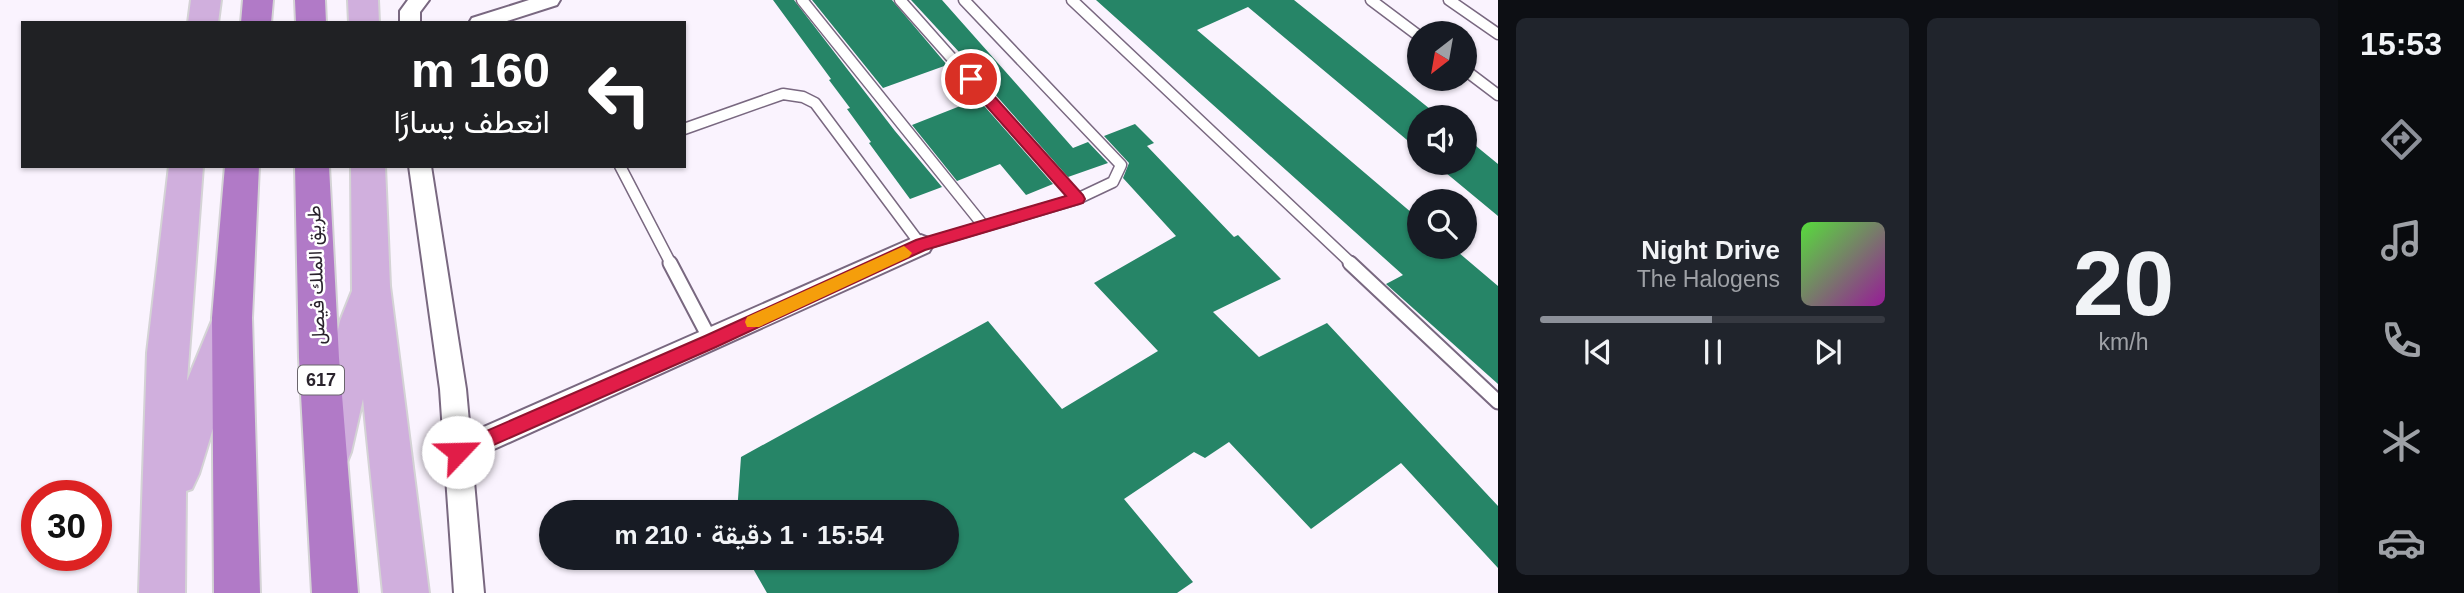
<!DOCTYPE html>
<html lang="ar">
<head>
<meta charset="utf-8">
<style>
  :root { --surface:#171b24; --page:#20242c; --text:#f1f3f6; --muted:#9ea1a6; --line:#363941; --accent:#8c9099 }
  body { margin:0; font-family:Helvetica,Vazirmatn,sans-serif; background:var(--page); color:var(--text); direction:rtl; height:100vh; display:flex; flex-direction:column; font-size:26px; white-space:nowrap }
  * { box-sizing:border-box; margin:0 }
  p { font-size:23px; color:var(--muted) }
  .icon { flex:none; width:38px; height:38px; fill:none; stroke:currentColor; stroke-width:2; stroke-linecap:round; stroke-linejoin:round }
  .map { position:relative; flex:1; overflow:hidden; direction:ltr }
  .panel { display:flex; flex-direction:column; gap:18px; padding:18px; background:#0d0f14; width:840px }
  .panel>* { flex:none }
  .hud { position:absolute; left:21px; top:21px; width:665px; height:147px; border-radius:0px; box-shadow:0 2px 5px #0004; direction:rtl; background:#202124; color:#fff; overflow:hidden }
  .needle { width:46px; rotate:211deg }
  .tools { position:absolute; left:1407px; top:21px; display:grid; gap:14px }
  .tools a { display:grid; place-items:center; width:70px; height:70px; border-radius:50%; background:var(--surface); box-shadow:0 2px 5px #0004; font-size:35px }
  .speed { position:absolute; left:21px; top:480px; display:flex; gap:14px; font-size:35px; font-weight:700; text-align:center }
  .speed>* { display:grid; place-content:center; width:91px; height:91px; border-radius:50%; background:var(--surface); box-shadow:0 2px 5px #0004; line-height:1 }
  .speed .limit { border:10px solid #d22; background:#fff; color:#111 }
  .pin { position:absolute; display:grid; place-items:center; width:60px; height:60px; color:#fff; margin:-30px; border:4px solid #fff; border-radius:50%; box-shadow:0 2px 7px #0007 }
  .me { position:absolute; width:77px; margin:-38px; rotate:66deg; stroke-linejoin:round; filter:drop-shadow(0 0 5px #0008) }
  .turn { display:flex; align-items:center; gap:24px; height:147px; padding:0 21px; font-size:32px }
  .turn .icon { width:91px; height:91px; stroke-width:2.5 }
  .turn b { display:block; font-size:49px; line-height:60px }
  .panel .tile { flex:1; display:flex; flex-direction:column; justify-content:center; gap:10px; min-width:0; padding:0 24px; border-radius:10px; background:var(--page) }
  .panel .dial { align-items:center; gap:0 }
  .dial b { font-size:91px; line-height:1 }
  .song { display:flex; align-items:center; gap:21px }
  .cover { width:84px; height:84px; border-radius:10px; background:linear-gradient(135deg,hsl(110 70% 55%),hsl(300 70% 35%)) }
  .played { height:7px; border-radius:4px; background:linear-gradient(90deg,var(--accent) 50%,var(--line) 50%) }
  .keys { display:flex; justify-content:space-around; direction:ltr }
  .panel .tiles { flex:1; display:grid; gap:18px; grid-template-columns:repeat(2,1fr) }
  .trip { position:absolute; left:539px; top:500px; width:420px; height:70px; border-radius:35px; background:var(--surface); box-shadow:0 2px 5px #0004; font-weight:600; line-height:70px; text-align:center; direction:rtl }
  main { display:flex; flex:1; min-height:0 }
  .tab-bar { display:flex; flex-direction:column; width:126px; justify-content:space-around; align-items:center; background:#090b0e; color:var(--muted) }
  .tab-bar .icon { width:49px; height:49px }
  .tab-bar .selected { color:var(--accent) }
  .tab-bar b { font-size:32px; color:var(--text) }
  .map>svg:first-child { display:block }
</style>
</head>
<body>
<main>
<nav class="tab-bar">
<b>15:53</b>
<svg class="icon selected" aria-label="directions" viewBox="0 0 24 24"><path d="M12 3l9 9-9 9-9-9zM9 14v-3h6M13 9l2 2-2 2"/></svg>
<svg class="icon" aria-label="music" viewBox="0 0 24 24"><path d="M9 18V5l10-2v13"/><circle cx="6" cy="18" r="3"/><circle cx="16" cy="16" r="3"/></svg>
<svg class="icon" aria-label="phone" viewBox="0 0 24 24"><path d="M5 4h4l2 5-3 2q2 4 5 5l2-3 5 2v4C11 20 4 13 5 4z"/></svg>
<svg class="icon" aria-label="climate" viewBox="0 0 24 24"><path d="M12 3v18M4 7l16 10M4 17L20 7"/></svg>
<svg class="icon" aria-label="car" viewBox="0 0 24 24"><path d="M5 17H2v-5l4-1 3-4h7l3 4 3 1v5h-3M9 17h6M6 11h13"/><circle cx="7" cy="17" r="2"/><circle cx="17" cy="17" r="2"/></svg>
</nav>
<section class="panel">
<div class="tiles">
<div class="tile dial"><b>20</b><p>km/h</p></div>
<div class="tile">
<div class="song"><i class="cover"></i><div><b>Night Drive</b><p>The Halogens</p></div></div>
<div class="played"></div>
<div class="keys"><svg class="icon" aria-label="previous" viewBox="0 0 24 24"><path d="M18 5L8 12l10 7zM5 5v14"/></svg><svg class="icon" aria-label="pause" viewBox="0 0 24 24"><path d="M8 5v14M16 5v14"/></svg><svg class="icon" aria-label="next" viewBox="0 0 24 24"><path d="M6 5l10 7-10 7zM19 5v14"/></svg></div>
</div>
</div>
</section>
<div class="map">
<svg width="1498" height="593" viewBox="0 0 1498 593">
  <rect width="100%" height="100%" fill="#faf3fe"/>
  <path fill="#268567" d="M773 0H794L895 131 942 187 910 199 869 143 871 142 847 109 850 108 829 80 831 79Z
    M812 0H892L947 65 883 88Z
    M911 0H942L1073 148 1088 142 1108 163 1068 177 994 93 996 92Z
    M1096 0H1294L1440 117H1419V150L1248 7 1197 30 1419 219V247H1452L1498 286V384L1386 284 1403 275Z
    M978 99 1053 184 1026 195 1000 164 957 181 912 125Z
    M1135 124 1154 143 1147 146 1234 237 1238 235 1281 279 1213 312 1259 357 1327 323 1498 506V568L1401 463 1311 529 1229 442 1205 458 1194 452 1124 499 1193 582 1177 593H767L747 558H947V513H737L741 457 988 321 1062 409 1158 351 1094 283 1176 236 1123 178 1129 163 1104 136Z
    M1465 137 1498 164V216L1434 163H1465Z"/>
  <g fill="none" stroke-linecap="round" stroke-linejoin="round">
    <g stroke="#796880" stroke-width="13">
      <path id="lane-far1" d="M802 0 983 225
        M900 0 1077 199
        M1072 0 1352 264
        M1371 0 1419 36
        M1449 0 1498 34
        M1465 70 1498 95
        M684 129 783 94 803 97 815 103 921 245 1077 199 1113 182 1121 165 964 0
        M620 166 671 264"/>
    </g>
    <g stroke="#796880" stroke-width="17">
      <path id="lane" d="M670 263 711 341
        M1350 263 1498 402"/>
    </g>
    <g stroke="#796880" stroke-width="4">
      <path id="street" d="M408 0H429L420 12V23H400V11Z
        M529 0H560L557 5 501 23H469L472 18Z
        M409 166H431L466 389 470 433 913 238 921 235 929 238 933 245 929 252 472 459 484 593H454L440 389Z"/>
    </g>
    <g stroke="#d4d3d5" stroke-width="4">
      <path id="primary" d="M191 0H221L218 23H188Z
        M348 0H378L379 23H349Z
        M169 166H203L187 381 218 306 232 301 246 306 252 318 230 373 199 474 192 489 186 491 185 593H139L147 353Z
        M351 166H385L390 286 429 593H383L363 399 351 452 345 467 330 473 315 467 309 452 340 321 352 291Z"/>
    </g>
    <g stroke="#d4d3d5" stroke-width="4">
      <path id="highway" d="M243 0H273L271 23H241Z
        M295 0H325L326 23H296Z
        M225 166H259L252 318 260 593H214L212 318Z
        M295 166H329L339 358 358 593H312L299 358Z"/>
    </g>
    <use href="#lane-far1" stroke="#fff" stroke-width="10"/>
    <use href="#lane" stroke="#fff" stroke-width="13"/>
    <use href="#street" fill="#fff" fill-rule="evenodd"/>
    <use href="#primary" fill="#d0afdd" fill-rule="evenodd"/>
    <use href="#highway" fill="#b17ac7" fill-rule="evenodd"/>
  </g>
  <path fill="#e11d48" stroke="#92132f" stroke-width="2" d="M971 75 976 76 1083 195 1085 199 1083 203 925 250 716 347 464 458 458 461 452 458 449 452 452 446 705 336 916 240 1066 196 966 83 964 79Z"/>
  <path fill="#f59e0b" d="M904 246 912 253 909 257 759 327H747L745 322 747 317Z"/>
  <g text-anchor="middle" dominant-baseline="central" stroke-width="5" stroke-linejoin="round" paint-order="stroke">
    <rect fill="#fff" stroke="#6a656c" stroke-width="2" x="298" y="365.5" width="46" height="29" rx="5"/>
    <g font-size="18" font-weight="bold" fill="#2a232d">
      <text x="321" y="380">617</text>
    </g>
    <g font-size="19" fill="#2a232d" stroke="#fff">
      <text transform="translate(316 275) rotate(-92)">طريق الملك فيصل</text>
    </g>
  </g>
</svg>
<div class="tools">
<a><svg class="needle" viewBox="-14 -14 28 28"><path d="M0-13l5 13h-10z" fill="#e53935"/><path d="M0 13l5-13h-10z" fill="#9ea1a6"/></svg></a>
<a><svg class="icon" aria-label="sound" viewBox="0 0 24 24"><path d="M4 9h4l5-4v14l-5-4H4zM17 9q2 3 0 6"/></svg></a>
<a><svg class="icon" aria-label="search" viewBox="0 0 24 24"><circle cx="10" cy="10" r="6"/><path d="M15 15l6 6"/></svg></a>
</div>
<div class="speed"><div class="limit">30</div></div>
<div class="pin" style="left:971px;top:79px;background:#d93025"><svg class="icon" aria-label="arrive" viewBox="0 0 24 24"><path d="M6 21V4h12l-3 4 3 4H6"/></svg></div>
<svg class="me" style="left:458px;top:452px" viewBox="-20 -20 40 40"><circle r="19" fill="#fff"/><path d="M0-13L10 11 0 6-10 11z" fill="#e11d48"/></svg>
<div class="trip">15:54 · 1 دقيقة · 210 m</div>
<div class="hud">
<div class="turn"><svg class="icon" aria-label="left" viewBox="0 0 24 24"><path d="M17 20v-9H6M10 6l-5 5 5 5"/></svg><div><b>160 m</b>انعطف يسارًا</div></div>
</div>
</div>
</main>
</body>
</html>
